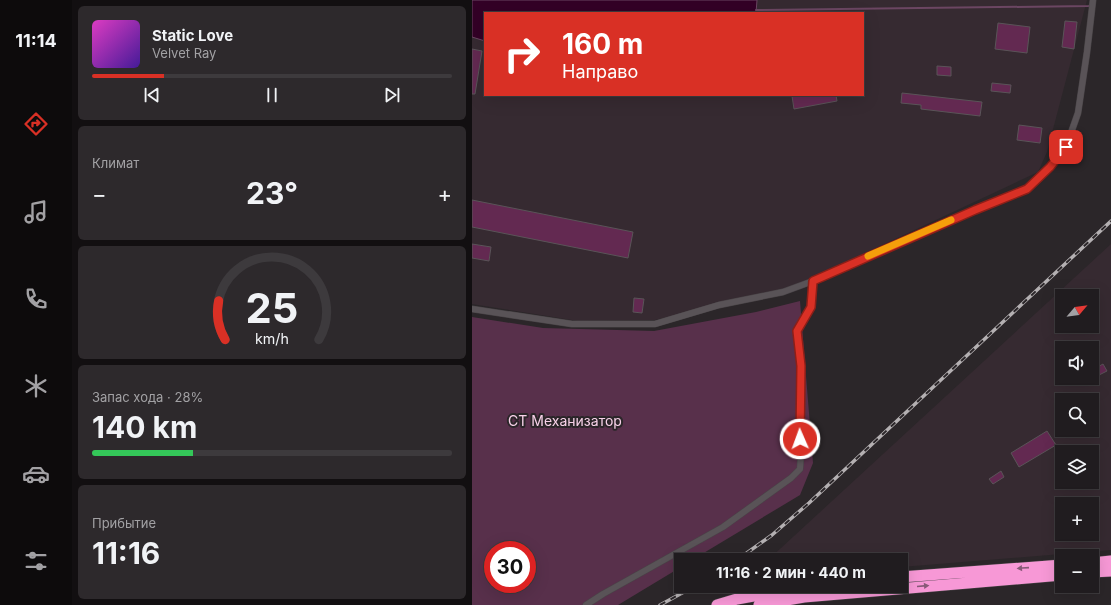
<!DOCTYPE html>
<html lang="ru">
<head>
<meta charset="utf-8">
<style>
  :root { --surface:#201c1f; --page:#2d292c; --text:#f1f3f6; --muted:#a2a1a4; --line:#3d3a3d; --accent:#d93025 }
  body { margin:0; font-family:Inter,sans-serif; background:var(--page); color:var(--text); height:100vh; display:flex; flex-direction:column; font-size:15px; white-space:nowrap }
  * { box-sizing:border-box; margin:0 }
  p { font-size:13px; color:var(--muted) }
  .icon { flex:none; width:22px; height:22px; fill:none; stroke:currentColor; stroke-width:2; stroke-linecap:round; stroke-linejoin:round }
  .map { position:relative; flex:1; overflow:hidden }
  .panel { display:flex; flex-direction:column; gap:6px; padding:6px; background:#120f11; width:400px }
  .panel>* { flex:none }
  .banner { position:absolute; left:12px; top:12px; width:380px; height:84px; border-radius:0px; box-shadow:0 4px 16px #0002,0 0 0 1px var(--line); background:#d93025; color:#fff; overflow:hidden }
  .needle { width:26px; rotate:61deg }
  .tools { position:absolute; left:583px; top:289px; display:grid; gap:8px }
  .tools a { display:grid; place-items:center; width:44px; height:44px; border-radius:0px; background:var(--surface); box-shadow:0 4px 16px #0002,0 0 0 1px var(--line); font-size:20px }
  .speed { position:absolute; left:12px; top:541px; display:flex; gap:8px; font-size:20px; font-weight:700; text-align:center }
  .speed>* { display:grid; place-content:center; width:52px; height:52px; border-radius:50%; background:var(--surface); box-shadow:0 4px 16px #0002,0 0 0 1px var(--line); line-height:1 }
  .speed .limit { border:6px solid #d22; background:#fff; color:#111 }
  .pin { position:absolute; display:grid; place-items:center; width:34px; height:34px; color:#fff; margin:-17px; border-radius:8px; box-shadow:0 2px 6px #0006 }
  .me { position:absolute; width:44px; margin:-22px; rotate:358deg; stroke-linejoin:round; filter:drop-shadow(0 0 3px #0008) }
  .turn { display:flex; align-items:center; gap:14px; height:84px; padding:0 12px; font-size:18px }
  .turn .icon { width:52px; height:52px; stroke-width:2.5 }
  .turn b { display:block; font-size:28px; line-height:34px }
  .big { font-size:30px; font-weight:700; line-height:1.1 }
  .panel .tile { flex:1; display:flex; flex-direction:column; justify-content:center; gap:6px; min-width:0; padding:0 14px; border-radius:6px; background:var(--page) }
  .panel .dial { align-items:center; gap:0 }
  .dial svg { height:104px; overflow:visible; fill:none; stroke:var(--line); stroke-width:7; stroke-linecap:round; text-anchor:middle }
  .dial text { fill:var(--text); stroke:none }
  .song { display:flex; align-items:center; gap:12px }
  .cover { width:48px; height:48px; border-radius:6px; background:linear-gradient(135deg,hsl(310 70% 55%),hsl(260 70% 35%)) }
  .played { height:4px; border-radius:2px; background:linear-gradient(90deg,var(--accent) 20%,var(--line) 20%) }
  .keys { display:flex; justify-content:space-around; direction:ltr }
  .heat { display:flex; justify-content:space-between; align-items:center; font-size:22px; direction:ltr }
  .charge { height:6px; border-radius:3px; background:linear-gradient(90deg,#34c759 28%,var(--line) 0) }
  .trip { position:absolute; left:202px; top:553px; width:234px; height:40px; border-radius:0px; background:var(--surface); box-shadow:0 4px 16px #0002,0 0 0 1px var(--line); font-weight:700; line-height:40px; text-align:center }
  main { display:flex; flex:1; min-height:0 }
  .tabs { display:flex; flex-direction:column; width:72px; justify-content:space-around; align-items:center; background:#0d0b0c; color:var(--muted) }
  .tabs .icon { width:28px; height:28px }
  .tabs .active { color:var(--accent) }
  .tabs b { font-size:18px; color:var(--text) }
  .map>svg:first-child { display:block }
</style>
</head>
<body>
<main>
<nav class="tabs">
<b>11:14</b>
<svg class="icon active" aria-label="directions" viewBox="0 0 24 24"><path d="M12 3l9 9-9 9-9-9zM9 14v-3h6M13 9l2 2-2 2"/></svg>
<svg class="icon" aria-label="music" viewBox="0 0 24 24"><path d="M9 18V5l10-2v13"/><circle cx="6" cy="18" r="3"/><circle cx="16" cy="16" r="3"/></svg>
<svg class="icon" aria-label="phone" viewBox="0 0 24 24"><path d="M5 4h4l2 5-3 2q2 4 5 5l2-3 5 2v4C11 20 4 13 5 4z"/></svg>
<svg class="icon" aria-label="climate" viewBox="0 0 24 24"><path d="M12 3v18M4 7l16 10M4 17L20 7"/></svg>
<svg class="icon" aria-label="car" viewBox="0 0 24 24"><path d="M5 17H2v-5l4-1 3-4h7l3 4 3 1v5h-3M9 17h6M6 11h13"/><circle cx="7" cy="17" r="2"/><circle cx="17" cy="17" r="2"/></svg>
<svg class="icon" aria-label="filters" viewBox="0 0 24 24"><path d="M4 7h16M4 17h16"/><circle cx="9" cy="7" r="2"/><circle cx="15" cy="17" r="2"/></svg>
</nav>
<section class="panel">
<div class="tile">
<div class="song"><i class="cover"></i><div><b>Static Love</b><p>Velvet Ray</p></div></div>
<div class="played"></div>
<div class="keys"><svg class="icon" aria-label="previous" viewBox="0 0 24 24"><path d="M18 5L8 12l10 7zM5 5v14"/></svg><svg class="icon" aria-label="pause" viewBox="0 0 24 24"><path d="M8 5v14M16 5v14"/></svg><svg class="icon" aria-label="next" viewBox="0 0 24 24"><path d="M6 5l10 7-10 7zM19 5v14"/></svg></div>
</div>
<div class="tile"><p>Климат</p>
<div class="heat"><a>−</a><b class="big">23°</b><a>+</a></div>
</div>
<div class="tile dial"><svg viewBox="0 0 100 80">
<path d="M14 69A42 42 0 1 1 86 69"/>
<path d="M14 69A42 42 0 0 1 9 39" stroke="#d93025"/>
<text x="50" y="56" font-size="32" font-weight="700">25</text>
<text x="50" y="72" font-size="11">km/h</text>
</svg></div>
<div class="tile"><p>Запас хода · 28%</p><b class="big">140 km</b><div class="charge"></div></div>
<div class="tile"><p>Прибытие</p><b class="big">11:16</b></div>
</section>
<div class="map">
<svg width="639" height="605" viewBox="0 0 639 605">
  <rect width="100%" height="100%" fill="#2b2629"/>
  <path fill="#362a31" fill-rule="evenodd" d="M285 0H615L575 152 566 172 306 294 183 320 106 321 0 304V37L13 41V95H391V13H284Z
    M639 244V550L429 567V560H296ZM590 296H620V326H590ZM590 348H620V378H590ZM590 400H620V430H590ZM590 452H620V482H590ZM590 504H620V534H590Z"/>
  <path fill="#58304b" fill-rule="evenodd" d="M328 301 341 463 328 495 220 560H209V567L146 605H0V317L71 328 182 331 284 312ZM21 550H55V584H21Z"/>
  <path fill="#330026" stroke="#6b4662" d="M0 0H285L284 13H13V41L0 37Z"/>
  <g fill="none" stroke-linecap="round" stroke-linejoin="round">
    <path stroke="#6b4662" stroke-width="2" d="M284 10 617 6 619 4"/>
  </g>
  <path fill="#632951" stroke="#5a5458" d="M593 21 605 22 602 49 590 47Z
    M526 23 558 27 555 53 523 49Z
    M0 49 10 51 3 94H0Z
    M465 66 479 67V76L465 75Z
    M520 83 539 85 538 93 519 91Z
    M430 93 510 102 508 116 449 109V105L429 103Z
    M326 95H364L365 101 322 109 320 96Z
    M547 125 570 128 568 143 545 140Z
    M0 200 161 232 156 258 0 227Z
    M0 244 19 247 17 261 0 258Z
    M162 298 172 299 170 313 161 312Z
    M631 364 635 371 625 376 622 369Z
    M575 431 584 445 547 467 539 453Z
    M529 471 532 477 521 484 517 479Z"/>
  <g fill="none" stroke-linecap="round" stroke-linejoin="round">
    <g stroke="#494447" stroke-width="7">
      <path id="street" d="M0 309 100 324H183L247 305 311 292 341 281 503 210 555 189 578 167 594 147 606 113 615 52 621 0
        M114 605 131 594 251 527 319 478 328 469 329 454 328 425 329 366 325 331 339 307 341 281"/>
    </g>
    <g stroke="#494447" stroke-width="12">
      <path id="highway" d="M620 563 639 561
        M620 572 639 571
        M429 577 590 565
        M245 605 265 599 336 586
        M287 605 332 597 590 575"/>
    </g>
    <use href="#street" stroke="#595357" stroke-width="6"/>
    <use href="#highway" stroke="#f798d6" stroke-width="11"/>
    <g stroke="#b4b0b2" stroke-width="3.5">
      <path id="rail" d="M265 560 300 535 337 503 639 221
        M188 605 223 586"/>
    </g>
    <use href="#rail" stroke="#2b2629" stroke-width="2" stroke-dasharray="6" stroke-linecap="butt"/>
  </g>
  <defs><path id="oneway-solid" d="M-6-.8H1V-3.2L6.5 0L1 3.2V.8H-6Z"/></defs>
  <g fill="#875977">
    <use href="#oneway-solid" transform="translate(551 568) rotate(176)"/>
    <use href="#oneway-solid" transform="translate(451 586) rotate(-5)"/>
  </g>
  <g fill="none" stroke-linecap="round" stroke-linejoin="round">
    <g stroke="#8d1f18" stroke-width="10">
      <path id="route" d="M328 439 329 366 325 331 339 307 341 281 503 210 555 189 578 167 594 147"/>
    </g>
    <use href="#route" stroke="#d93025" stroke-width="7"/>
    <path stroke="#f59e0b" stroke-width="7" d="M396 256 479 220"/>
  </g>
  <g text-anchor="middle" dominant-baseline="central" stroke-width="4" stroke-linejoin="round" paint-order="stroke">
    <g font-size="14" fill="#f7d1e8" stroke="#2b2629">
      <text x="93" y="420">СТ Механизатор</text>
    </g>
  </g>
</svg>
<div class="tools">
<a><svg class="needle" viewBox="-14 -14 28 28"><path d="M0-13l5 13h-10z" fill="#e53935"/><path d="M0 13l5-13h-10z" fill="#a2a1a4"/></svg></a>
<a><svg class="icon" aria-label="sound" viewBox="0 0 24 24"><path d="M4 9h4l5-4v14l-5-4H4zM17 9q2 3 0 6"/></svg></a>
<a><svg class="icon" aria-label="search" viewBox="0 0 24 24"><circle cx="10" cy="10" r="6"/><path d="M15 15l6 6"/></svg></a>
<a><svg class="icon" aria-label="layers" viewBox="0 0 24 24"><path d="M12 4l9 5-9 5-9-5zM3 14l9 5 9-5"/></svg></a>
<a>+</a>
<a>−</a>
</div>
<div class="speed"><div class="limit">30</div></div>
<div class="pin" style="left:594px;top:147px;background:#d93025"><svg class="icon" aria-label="arrive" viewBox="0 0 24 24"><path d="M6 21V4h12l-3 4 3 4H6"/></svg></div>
<svg class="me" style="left:328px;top:439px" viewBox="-20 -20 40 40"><circle r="17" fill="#d93025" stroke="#fff" stroke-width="3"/><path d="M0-11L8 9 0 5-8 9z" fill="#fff"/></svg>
<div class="trip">11:16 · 2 мин · 440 m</div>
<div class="banner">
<div class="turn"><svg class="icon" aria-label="right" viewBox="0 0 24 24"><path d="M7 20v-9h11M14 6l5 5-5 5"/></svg><div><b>160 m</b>Направо</div></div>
</div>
</div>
</main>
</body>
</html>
